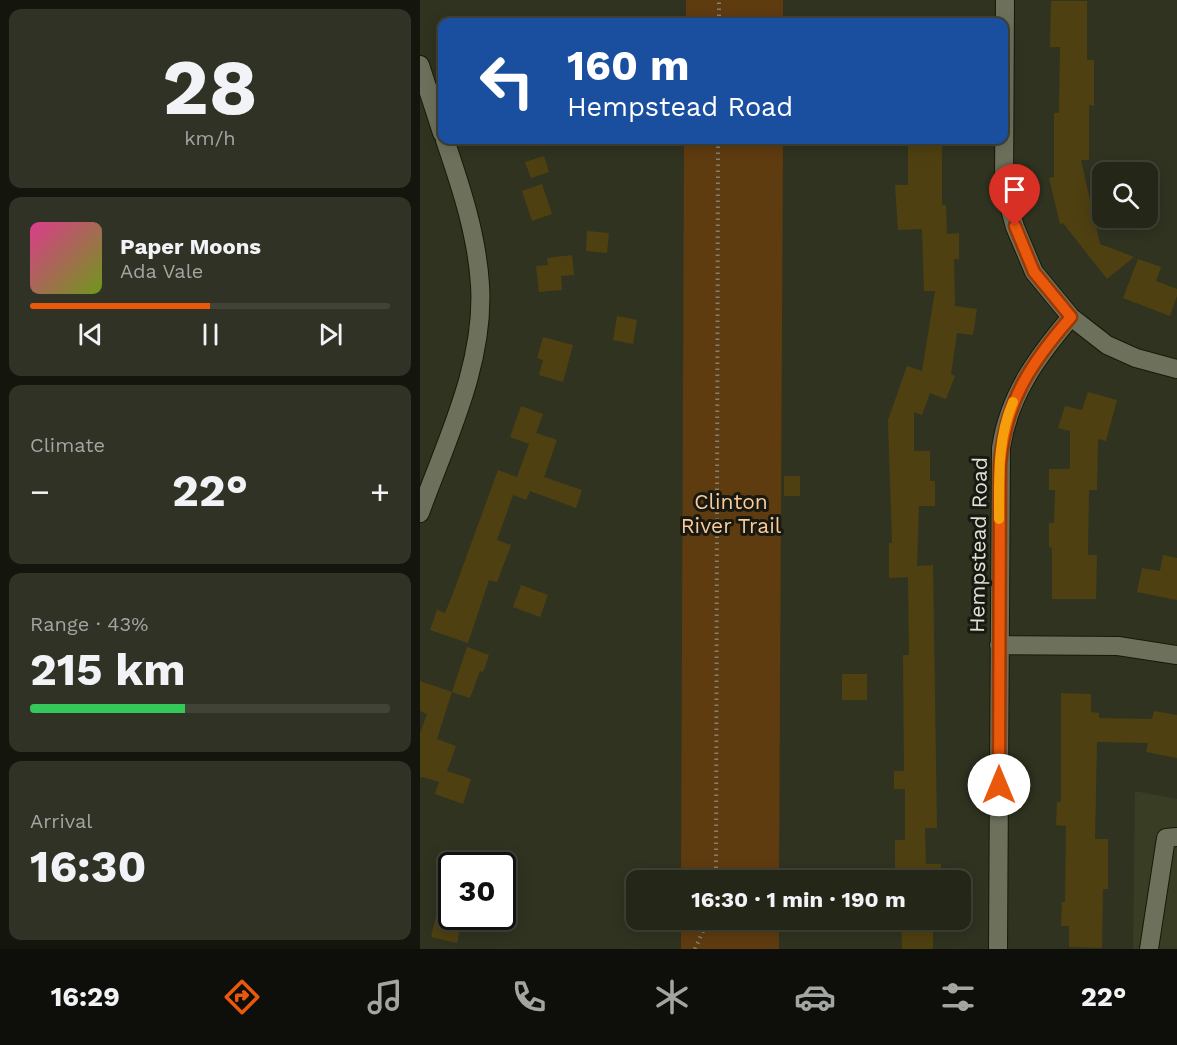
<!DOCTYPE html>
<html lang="en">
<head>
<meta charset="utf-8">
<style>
  :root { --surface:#242618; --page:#303225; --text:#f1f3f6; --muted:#a3a5a2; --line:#414337; --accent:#ea580c }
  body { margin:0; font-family:"Work Sans",sans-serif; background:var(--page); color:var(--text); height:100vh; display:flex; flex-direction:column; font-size:22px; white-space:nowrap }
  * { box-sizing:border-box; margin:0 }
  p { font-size:20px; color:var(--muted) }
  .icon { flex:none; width:33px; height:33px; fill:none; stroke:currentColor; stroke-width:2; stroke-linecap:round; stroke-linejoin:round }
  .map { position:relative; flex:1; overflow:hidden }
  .details { display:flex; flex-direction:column; gap:9px; padding:9px; background:#14150d; width:420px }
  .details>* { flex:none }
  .hud { position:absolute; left:18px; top:18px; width:570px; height:126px; border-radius:12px; box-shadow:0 3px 15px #0003,0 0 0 2px var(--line); background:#1a4fa0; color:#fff; overflow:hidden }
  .tools { position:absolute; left:672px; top:162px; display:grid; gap:12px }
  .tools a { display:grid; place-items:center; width:66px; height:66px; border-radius:12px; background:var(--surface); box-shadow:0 3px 15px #0003,0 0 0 2px var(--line); font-size:30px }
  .speed { position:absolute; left:18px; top:852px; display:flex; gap:12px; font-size:30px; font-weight:700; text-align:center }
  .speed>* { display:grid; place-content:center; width:78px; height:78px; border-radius:50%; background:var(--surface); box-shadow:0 3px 15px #0003,0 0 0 2px var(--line); line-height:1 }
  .speed .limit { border:3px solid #111; border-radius:9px; background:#fff; color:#111 }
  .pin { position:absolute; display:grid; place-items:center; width:51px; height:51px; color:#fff; margin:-62px -26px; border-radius:50% 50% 50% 0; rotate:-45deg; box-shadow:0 0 6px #0007 }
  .pin .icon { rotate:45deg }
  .me { position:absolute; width:66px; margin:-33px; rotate:0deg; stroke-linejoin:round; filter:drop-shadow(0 0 4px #0008) }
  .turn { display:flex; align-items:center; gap:21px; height:126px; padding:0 30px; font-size:27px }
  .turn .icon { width:78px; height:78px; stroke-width:2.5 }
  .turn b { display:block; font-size:42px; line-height:51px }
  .big { font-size:45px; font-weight:700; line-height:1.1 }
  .details .card { flex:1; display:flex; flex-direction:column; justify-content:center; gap:9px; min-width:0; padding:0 21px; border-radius:12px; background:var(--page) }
  .details .dial { align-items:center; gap:0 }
  .dial b { font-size:78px; line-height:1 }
  .song { display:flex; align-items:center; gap:18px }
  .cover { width:72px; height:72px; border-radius:9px; background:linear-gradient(135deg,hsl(330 70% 55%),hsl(80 70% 35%)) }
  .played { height:6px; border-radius:3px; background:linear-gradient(90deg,var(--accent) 50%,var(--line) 50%) }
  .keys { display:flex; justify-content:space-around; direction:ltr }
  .heat { display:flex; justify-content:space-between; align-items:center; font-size:33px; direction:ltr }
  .charge { height:9px; border-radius:4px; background:linear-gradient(90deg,#34c759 43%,var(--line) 0) }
  .trip { position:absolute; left:206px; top:870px; width:345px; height:60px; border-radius:12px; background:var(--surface); box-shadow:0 3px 15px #0003,0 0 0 2px var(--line); font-weight:700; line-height:60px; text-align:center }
  .menu { display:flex; height:96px; justify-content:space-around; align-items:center; background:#0e0f0a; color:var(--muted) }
  .menu .icon { width:42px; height:42px }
  .menu .on { color:var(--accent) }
  .menu b { font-size:27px; color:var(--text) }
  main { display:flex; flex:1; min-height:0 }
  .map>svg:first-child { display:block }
</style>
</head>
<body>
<main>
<section class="details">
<div class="card dial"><b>28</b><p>km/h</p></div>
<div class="card">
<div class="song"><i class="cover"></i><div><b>Paper Moons</b><p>Ada Vale</p></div></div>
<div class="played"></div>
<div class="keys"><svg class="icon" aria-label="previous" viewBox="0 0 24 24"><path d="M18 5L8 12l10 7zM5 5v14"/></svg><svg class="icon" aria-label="pause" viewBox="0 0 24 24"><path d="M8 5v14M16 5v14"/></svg><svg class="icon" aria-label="next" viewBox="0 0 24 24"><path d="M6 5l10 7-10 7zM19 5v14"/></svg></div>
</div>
<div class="card"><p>Climate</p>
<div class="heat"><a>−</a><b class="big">22°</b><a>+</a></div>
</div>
<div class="card"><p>Range · 43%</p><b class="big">215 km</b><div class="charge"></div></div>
<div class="card"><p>Arrival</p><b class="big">16:30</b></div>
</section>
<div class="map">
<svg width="757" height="949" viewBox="0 0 757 949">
  <rect width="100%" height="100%" fill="#303320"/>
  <path fill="#393d23" d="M715 791 757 799V949H713Z"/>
  <path fill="#5f3b10" d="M266 0H363V22H266Z
    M264 140H363L359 880H261Z
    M261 920H359V949H261Z"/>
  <path fill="#4f4011" d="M631 1H667V60H674V106L669 105V160H661L680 244 714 257 687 279 643 223 640 224 629 178 634 177V113H639L640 47H630Z
    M488 140H522V205H526L527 234 539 233V259H534L535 306 557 309 553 335 537 333 531 374 535 376 526 399 510 393 502 415 494 412V451H510V481H515V506H499L497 566 513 565 517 828H505L506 864H521V880H496V877H475V840H485V789H474V771H484L483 655H489L488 577 469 578V543H472L468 420 487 366 502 371 515 291H504L502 229 478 230 475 185H488Z
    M124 156 129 172 111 178 105 162Z
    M122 184 132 214 112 221 102 191Z
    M167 231 189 233 187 253 166 251Z
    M152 255 154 275 141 276 142 290 119 292 116 266 128 265 127 258Z
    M718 259 741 267 736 281 757 289V296L750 316 703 298Z
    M197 316 217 320 213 344 193 340Z
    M123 337 153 345 143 382 119 375 123 360 117 358Z
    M668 392 697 400 686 441 678 439 677 490H669L668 555H677L676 599H632V548L629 547V523H634L635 490H629V469H650V431L638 428 645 406 662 410Z
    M101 406 123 414 116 433 137 440 124 477 162 490 156 508 110 491 106 500 93 495 77 540 91 545 77 582 69 580 48 643 10 630 17 610 25 613 32 596 78 470 97 477 109 444 90 437Z
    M364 476H380V496H364Z
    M743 555 757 558V600L717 592 722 568 740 571Z
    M101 585 128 595 120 617 93 607Z
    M47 647 69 655 63 672 60 671 50 698 32 692Z
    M422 674H447V700H422Z
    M0 681 32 692 17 739 36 746 27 771 51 779 43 804 15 794 19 782 3 777 0 778V733L7 714 0 711Z
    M641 693 671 694V712L679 713V718L732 719 734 711 757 715V758L726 752 728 743 677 742 675 839H688V889H683L682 948 649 947V926H641L642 902H645L646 826 636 825 637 802H641Z
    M17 912 43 916 37 943 11 937Z
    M481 920H513V949H482Z"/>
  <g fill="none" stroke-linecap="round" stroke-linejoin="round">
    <g stroke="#181a09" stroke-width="20">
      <path id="minor" d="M585 0 584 187 595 227 614 272 651 317 687 345 716 358 757 369
        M0 65 22 133
        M0 513C26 441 65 364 60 285 57 235 41 187 25 140
        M579 645 698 646 757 655
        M578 949 581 448C589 395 617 357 651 317
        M729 949 746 838 757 837"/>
    </g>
    <path stroke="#808273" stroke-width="4" stroke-dasharray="1.5 4.5" stroke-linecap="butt" d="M299 22V0
      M296 880 298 140
      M275 949 288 920"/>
    <use href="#minor" stroke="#6d715c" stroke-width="18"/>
  </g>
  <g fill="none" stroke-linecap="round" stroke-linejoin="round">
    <g stroke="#983908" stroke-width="15">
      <path id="route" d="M579 785 580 465C585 402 610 364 651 317L614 272 595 226"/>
    </g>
    <use href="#route" stroke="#ea580c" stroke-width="10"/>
    <path stroke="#f59e0b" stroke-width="10" d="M579 519C579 479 577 439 593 402"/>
  </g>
  <g text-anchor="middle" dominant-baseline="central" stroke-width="6" stroke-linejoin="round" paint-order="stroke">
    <g font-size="21" fill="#fbca99" stroke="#181a11">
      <text x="311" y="501">Clinton<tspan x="311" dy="24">River Trail</tspan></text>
    </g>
    <g font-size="21" fill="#dfe1d6" stroke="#181a11">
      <text transform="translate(558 545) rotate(-89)">Hempstead Road</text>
    </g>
  </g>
</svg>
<div class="tools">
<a><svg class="icon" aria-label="search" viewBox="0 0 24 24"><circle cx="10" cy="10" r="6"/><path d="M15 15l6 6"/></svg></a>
</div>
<div class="speed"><div class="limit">30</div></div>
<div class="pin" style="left:595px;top:226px;background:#d93025"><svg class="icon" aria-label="arrive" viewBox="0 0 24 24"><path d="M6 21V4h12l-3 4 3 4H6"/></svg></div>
<svg class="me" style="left:579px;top:785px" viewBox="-20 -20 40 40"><circle r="19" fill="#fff"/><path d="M0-13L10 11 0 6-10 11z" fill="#ea580c"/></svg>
<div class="trip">16:30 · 1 min · 190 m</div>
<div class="hud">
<div class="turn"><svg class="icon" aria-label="left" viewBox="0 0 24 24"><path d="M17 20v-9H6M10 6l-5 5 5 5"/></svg><div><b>160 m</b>Hempstead Road</div></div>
</div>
</div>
</main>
<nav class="menu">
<b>16:29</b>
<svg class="icon on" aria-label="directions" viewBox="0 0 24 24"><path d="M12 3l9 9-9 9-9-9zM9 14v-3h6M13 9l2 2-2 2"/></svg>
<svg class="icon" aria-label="music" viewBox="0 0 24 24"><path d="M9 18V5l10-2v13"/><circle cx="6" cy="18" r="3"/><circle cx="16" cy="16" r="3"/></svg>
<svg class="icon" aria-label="phone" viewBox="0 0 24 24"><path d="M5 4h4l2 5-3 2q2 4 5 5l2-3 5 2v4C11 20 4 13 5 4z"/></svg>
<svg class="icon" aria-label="climate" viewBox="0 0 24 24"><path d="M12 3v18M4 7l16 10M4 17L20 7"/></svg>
<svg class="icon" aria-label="car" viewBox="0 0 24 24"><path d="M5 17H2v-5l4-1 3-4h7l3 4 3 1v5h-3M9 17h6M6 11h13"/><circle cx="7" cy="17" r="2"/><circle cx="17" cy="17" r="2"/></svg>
<svg class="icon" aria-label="filters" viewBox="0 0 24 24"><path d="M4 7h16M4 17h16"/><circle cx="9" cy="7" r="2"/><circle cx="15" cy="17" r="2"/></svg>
<b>22°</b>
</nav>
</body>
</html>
